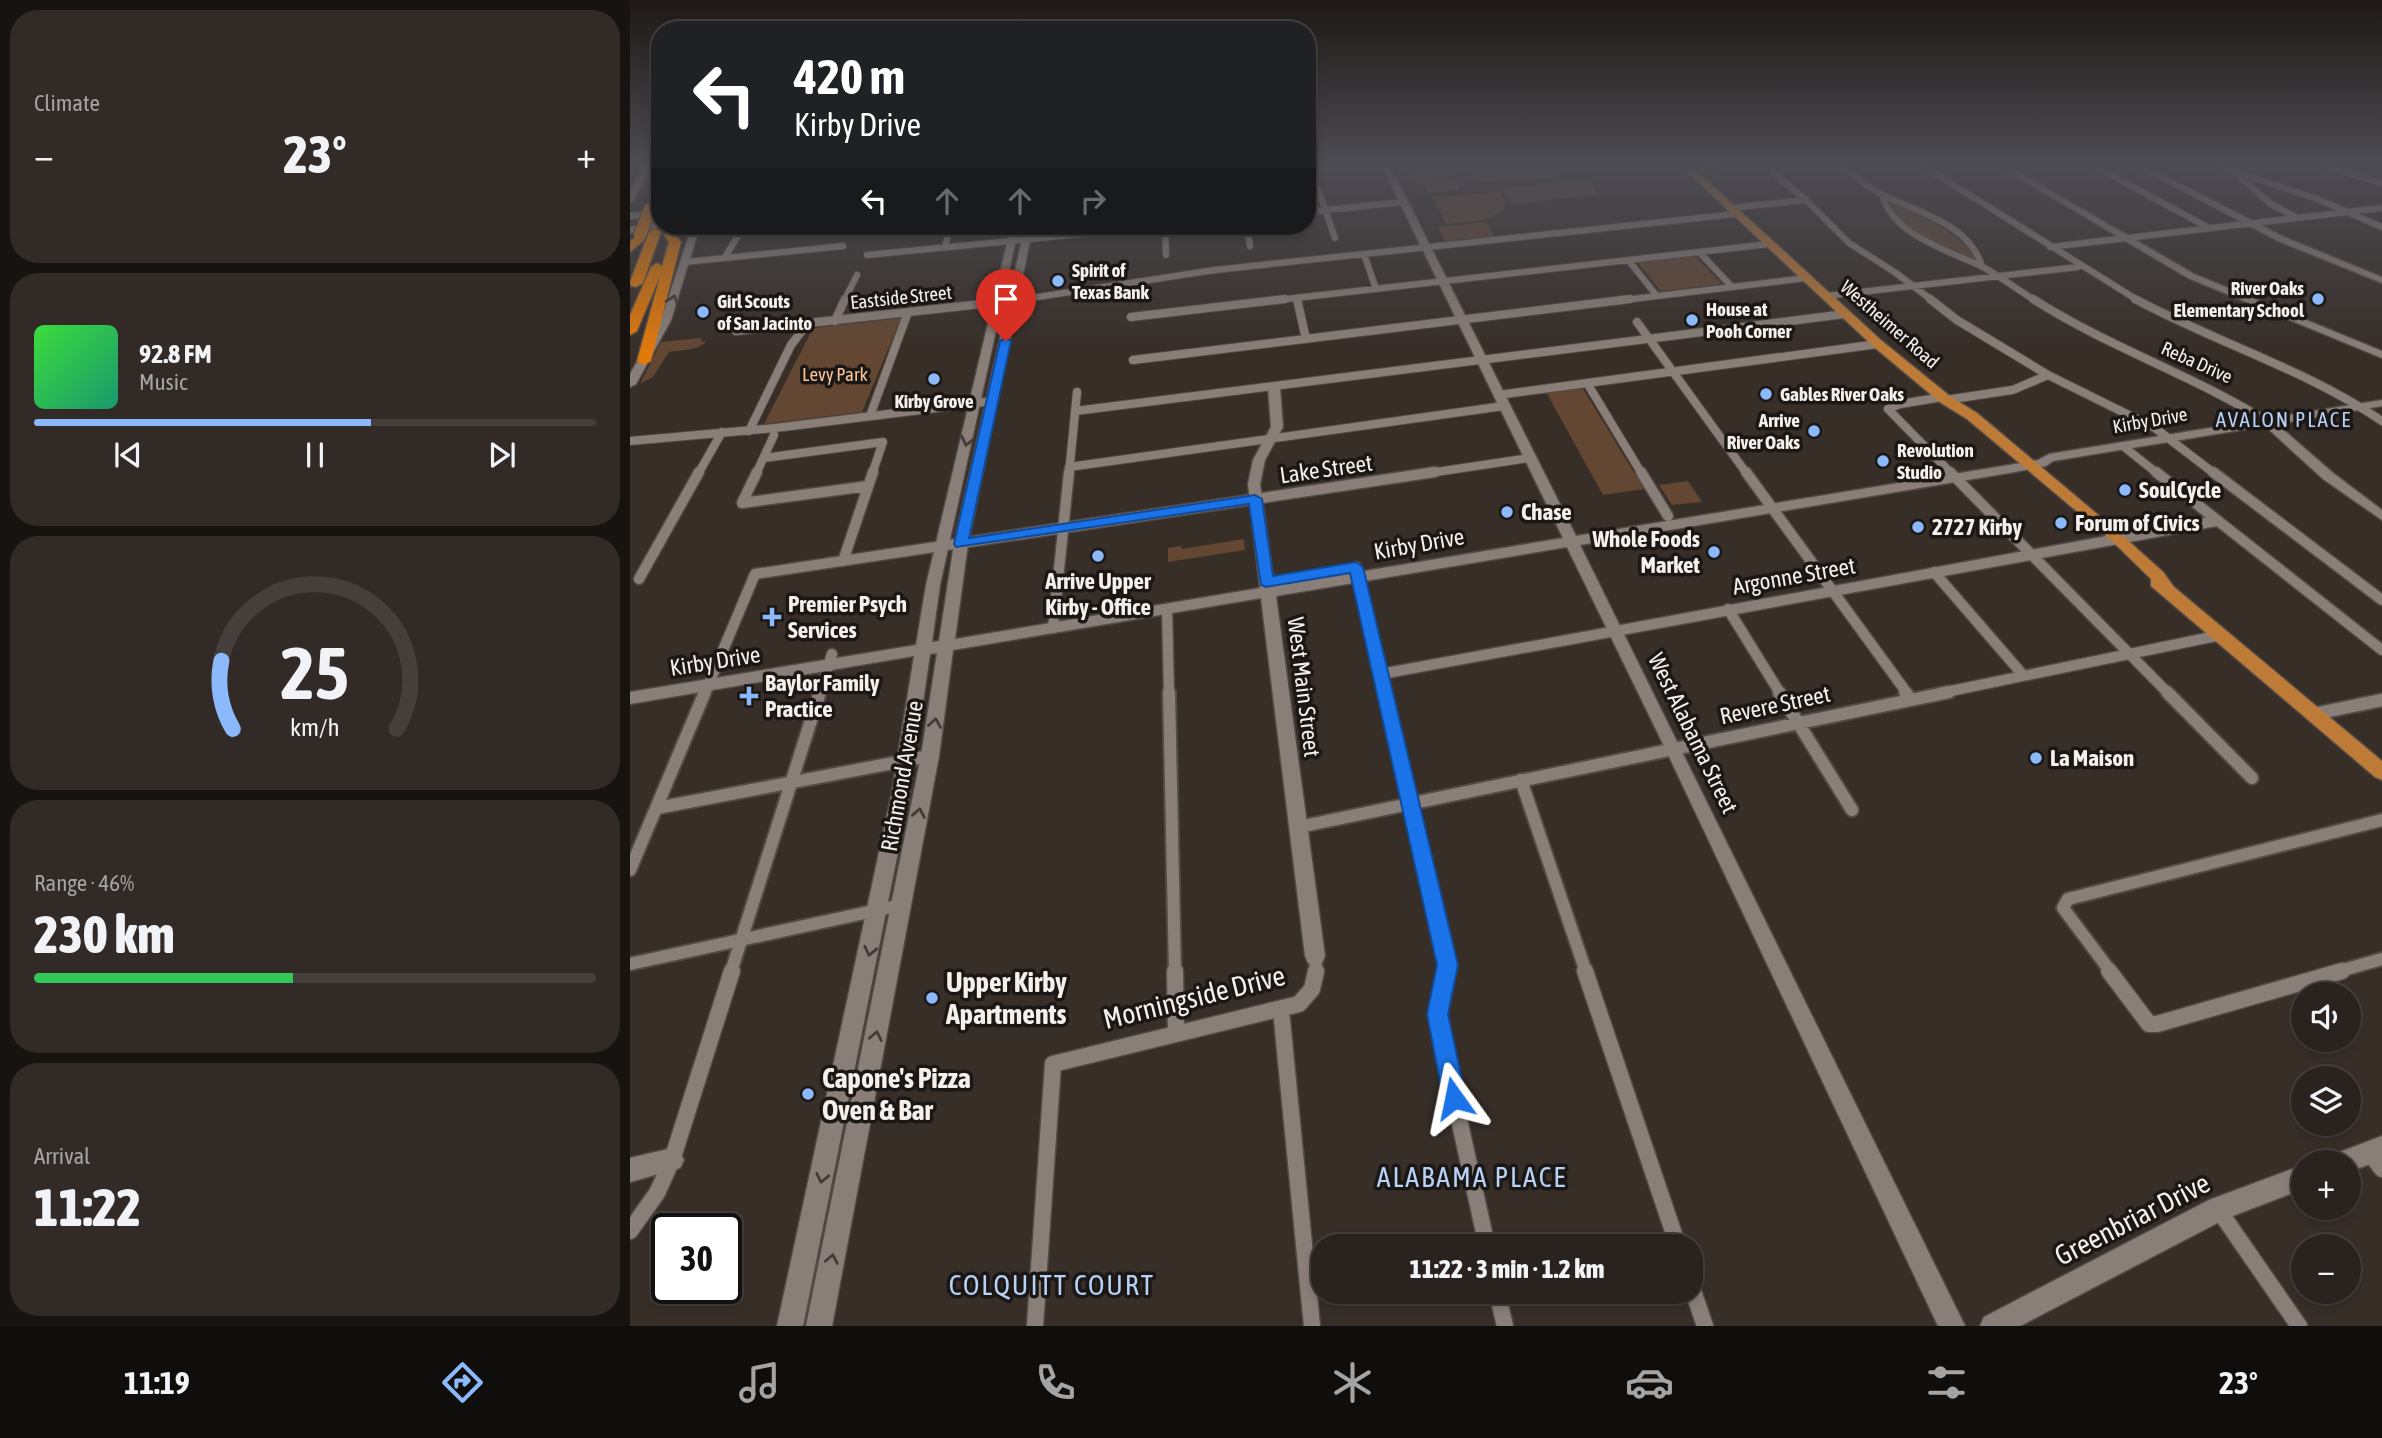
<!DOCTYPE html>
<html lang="en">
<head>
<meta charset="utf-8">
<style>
  :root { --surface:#29221e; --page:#312a27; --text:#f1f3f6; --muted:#a5a4a4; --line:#453f3c; --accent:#8cb9fc }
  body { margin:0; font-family:"Asap Condensed",sans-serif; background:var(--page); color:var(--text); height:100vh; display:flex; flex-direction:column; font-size:26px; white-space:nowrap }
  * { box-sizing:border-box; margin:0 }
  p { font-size:23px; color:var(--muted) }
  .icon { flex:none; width:38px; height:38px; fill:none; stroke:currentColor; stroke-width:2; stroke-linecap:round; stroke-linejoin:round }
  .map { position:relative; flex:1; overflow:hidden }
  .sheet { display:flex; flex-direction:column; gap:10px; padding:10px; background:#171310; width:630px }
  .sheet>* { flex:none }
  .hud { position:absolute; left:21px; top:21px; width:665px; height:214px; border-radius:28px; box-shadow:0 4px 10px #0003,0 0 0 2px var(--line); background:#202124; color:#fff; overflow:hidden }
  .tools { position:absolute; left:1661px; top:982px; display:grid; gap:14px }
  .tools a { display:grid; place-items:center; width:70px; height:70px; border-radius:50%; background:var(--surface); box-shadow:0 4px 10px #0003,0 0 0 2px var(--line); font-size:35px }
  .speed { position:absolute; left:21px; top:1213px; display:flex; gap:14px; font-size:35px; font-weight:700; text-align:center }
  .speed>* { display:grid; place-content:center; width:91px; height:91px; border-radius:50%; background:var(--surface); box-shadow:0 4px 10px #0003,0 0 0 2px var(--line); line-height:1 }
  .speed .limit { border:4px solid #111; border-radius:10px; background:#fff; color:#111 }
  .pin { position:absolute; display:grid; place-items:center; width:60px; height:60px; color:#fff; margin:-72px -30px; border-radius:50% 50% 50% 0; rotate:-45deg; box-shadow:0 0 7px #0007 }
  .pin .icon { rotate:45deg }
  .me { position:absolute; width:77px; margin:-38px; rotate:348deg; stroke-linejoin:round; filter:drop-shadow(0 0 5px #0008) }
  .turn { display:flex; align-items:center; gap:24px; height:147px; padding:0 28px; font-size:32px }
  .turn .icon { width:91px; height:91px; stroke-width:2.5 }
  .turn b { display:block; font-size:49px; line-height:60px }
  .lanes { display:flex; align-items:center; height:66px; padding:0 28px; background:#0003; justify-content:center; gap:35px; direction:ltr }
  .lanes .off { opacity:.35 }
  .big { font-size:52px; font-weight:800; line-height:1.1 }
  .sheet .card { flex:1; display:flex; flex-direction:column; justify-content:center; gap:10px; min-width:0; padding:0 24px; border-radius:28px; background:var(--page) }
  .sheet .dial { align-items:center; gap:0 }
  .dial svg { height:182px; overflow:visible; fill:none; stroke:var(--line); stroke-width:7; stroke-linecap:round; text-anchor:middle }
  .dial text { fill:var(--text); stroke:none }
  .song { display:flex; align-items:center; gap:21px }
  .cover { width:84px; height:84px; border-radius:10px; background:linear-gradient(135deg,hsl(120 70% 55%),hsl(160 70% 35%)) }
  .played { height:7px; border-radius:4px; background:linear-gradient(90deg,var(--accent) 60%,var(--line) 60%) }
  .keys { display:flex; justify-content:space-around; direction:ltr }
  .heat { display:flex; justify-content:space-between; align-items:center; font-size:38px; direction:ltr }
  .charge { height:10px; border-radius:5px; background:linear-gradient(90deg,#34c759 46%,var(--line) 0) }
  .trip { position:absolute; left:681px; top:1234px; width:392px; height:70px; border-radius:28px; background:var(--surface); box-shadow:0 4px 10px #0003,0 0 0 2px var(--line); font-weight:800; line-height:70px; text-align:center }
  .tabs { display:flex; height:112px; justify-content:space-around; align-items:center; background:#100e0c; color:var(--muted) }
  .tabs .icon { width:49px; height:49px }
  .tabs .selected { color:var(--accent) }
  .tabs b { font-size:32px; color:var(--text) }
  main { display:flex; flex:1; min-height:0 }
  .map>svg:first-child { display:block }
</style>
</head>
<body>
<main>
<section class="sheet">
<div class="card"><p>Climate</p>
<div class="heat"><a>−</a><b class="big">23°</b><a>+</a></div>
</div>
<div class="card">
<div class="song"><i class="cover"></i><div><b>92.8 FM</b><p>Music</p></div></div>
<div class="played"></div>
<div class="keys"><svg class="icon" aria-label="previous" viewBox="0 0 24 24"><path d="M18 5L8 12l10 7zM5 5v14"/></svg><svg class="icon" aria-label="pause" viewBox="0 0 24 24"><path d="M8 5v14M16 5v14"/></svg><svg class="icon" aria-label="next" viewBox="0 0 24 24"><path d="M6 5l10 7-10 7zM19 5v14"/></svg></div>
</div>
<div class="card dial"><svg viewBox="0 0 100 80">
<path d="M14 69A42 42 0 1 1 86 69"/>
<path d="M14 69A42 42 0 0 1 9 39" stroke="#8cb9fc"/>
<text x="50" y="56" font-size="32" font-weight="700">25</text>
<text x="50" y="72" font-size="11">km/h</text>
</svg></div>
<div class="card"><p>Range · 46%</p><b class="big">230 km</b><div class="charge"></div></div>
<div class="card"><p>Arrival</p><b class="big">11:22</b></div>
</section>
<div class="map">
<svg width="1752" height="1326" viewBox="0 0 1752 1326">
  <rect width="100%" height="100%" fill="#372e28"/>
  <path fill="#634733" d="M881 164H920L929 176 852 183 843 168Z
    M822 165 823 171 819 177 804 183 826 181 831 190 798 193 794 184 786 185 777 170Z
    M959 180 969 195 883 204 873 188Z
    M869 192 875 202 874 209C859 223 835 222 816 224L802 197Z
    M1262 200C1295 217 1325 230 1349 260L1345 263C1310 250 1278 233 1256 201Z
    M856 222 864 236 815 241 808 227Z
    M1065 256 1092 284 1031 291 1007 262Z
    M271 318 232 412 134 424 183 328Z
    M71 338 72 342 77 341C69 350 52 350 39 352L23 377 10 384 31 342Z
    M952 387 1014 489 973 495 916 392Z
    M1058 481 1072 502 1042 505 1029 485Z
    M614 539 615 550 538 562V548L551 546 552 549Z"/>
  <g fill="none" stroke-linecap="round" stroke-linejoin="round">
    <g stroke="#524a46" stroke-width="8">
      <path id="street-far4" d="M1147 164 1142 172 1176 200 1219 243 1266 273 1303 301
        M1210 164C1223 174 1235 185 1249 193 1285 212 1340 223 1352 267
        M1290 164 1509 301
        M1461 164 1579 228
        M1582 164 1685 198 1752 227
        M1687 164 1752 183
        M1606 173 1641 204 1664 216
        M688 189 705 238
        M1253 196C1262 234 1319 251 1351 266 1370 276 1388 290 1406 301
        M1100 208 1176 200
        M677 212 773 202
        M535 226 536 255
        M617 226 620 246
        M315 247 320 226
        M1420 247 1752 208
        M1070 253 1102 287
        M734 254 746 289
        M237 255 533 226
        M95 257 114 226
        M999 261 1027 296
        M55 262 213 246
        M1196 296 1448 267
        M667 298 668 301
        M214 301 227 275
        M381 301 585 270 1106 214
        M639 301 1139 244
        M986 301 1176 278"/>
    </g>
    <g stroke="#524a46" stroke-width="10">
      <path id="street-far3" d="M667 299 676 339
        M1300 299 1327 320 1418 375 1525 428 1585 474
        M1403 299C1478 347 1563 375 1638 422
        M1505 299C1587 343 1675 369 1752 421
        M501 317 655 299
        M205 321 215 299
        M1007 322 1117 474
        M106 331 397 299
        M503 360 1000 299
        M957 383 1012 474
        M1385 389 1418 375
        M868 395 1248 344
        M1313 397 1270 404 1258 409 1322 474
        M1316 400 1382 390
        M445 411 1215 314
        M240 416 278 312
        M119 431 161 345 178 323
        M0 441 145 428 363 401
        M1493 446 1528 474
        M134 458 253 442 242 474
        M439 467 874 406
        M68 474 92 432
        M126 474 144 435
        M439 474 447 392
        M793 474 899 458"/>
    </g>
    <g stroke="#524a46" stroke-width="13">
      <path id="street-far2" d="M1011 472 1038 516
        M1116 472 1277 693
        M1320 472 1538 693
        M1526 472 1752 650
        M1583 472 1752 600
        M112 503 238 486
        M112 503 127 472
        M213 561 243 472
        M726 567 755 693
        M1304 572 1393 675
        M9 579 69 472
        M537 609 539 693
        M1098 609 1150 693
        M423 628 439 472
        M751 674 1586 521
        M75 693 125 574 805 472
        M190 693 202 654
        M1311 693 1591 635"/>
    </g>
    <g stroke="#524a46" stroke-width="16">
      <path id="street-far1" d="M539 692 545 972
        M754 692 817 972
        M1149 692 1222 810
        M1275 692 1280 698
        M1537 692 1622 778
        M1684 714 1752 700
        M891 780 956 972
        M27 808 300 756
        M668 827 1319 692
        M0 870 75 692
        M685 956 686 972
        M0 964 271 905
        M101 972 190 692
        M1481 972 1433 908 1438 899 1752 820
        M1706 972 1752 959"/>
    </g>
    <g stroke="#524a46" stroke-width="19">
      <path id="street" d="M545 971 546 1034
        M817 971 808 1024 857 1246
        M955 971 1048 1246
        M1479 971 1519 1024H1527L1712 971
        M651 1010 682 1326
        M1739 1152 1752 1169
        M1588 1209 1669 1326
        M0 1231 27 1193 42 1160 102 971
        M1060 1282 1075 1326
        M867 1292 875 1326
        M405 1326 423 1064 669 1004 682 989 686 971"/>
    </g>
    <g stroke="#524a46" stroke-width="3">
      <path id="secondary" d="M14 164H22L4 200 0 203V192Z
        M751 164H759L946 536 1385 464 1408 460 1419 454 1752 400V406L1647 424 1703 473 1752 510V520L1693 479 1635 426 1423 461 1416 466 1385 472 950 545 1335 1326H1308L1035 748 937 547 646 596 695 956 692 963 685 965 678 963 675 956 631 598 323 650 309 756 202 1326H176L291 756 307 653 300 654 280 792 173 1326H147L262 792 284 656 0 704V692L286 645 296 585 381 226H389L310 585 302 642 309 641 324 544 395 226H403L338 544 325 639 630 588 618 484 623 460 641 427 638 387 644 384 650 387 653 427 635 460 630 484 644 586 933 538Z
        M1090 164H1122L1059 172 1055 170Z
        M1365 164H1375L1564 274 1752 351V358L1558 278Z
        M1501 164H1512L1654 237 1752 277V283L1648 241Z
        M30 211V217L0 219V213Z
        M30 222V226L33 227 0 233V227Z
        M62 226H70L41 320 6 384 0 387V374L31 320Z
        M1752 1136V1160L1718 1172V1162H1701L1705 1154Z
        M42 1148 50 1152 54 1160 50 1168 0 1182V1158Z
        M1673 1165V1189L1595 1219 1390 1326H1350L1354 1317 1579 1200Z"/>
    </g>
    <g stroke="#524a46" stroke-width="3">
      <path id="primary" d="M1049 164H1059L1252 341 1321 397 1347 413 1492 535 1533 572 1544 587 1752 761V780L1745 777 1521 586V579L1482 541 1337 419 1311 403 1244 347Z"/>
    </g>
    <g stroke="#524a46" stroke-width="3">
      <path id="highway" d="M24 164H30L29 191 18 183Z
        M25 228 31 232 13 283 6 287 1 286 0 282 19 232Z
        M40 231 44 232 51 242 21 361 14 365 7 361 30 276 7 331 0 335V315L21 267 27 263 32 266 39 242 34 235Z
        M8 236 14 240 0 252V241Z"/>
    </g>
    <use href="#street-far4" stroke="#8a7f78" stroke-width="6"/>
    <use href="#street-far3" stroke="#8a7f78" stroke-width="8"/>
    <use href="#street-far2" stroke="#8a7f78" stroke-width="10"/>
    <use href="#street-far1" stroke="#8a7f78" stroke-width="12"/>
    <use href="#street" stroke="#8a7f78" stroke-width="16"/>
    <use href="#secondary" fill="#8a7f78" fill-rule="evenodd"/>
    <use href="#primary" fill="#be7b37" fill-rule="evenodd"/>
    <use href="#highway" fill="#e1790b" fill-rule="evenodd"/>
    <g stroke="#524a46" stroke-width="14" stroke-linecap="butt">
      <path id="highway-bridge" d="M10 235 20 209"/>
    </g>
    <use href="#highway-bridge" stroke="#e1790b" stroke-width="12"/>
  </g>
  <defs><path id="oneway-chevron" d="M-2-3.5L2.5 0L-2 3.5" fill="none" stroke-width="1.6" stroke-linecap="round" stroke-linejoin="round" transform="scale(1.75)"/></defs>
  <g stroke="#423b38">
    <use href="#oneway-chevron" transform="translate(43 300) rotate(-70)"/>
    <use href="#oneway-chevron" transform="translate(337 441) rotate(102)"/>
    <use href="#oneway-chevron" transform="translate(305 723) rotate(-81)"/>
    <use href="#oneway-chevron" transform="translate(289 813) rotate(-80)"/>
    <use href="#oneway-chevron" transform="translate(240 951) rotate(102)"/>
    <use href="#oneway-chevron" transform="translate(246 1036) rotate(-79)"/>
    <use href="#oneway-chevron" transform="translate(192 1178) rotate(102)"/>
    <use href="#oneway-chevron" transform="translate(202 1259) rotate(-79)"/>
  </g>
  <linearGradient id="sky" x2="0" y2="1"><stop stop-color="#1e1916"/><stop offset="0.47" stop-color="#4d4c53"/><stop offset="1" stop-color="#4d4c53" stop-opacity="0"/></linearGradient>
  <rect width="1752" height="350" fill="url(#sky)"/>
  <path fill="#1a73e8" stroke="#114b97" stroke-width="2" d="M376 338 381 341 339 538 625 495 632 499 643 576 726 562 733 567 828 965 818 1014 836 1098 833 1106 824 1110 816 1106 813 1098 797 1014 807 965 720 573 636 587 631 585 619 504 326 547 324 544 370 341Z"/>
  <g fill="#8cb9fc" stroke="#1b1715" stroke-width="2.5">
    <circle cx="428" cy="281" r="7"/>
    <circle cx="1688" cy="299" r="7"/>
    <circle cx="73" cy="312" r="7"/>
    <circle cx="1062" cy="320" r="7"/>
    <circle cx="304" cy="379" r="7"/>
    <circle cx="1136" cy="394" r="7"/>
    <circle cx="1184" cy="431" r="7"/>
    <circle cx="1253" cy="461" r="7"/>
    <circle cx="1495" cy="490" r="7"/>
    <circle cx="877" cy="512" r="7"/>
    <circle cx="1431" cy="523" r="7"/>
    <circle cx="1288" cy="527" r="7"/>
    <circle cx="1084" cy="552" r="7"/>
    <circle cx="468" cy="556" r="7"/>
    <path d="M138.5 606.5h7v7h7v7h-7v7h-7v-7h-7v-7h7z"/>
    <path d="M115.5 685.5h7v7h7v7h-7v7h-7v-7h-7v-7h7z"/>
    <circle cx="1406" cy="758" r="7"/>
    <circle cx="302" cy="998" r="7"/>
    <circle cx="178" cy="1094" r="7"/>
  </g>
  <g text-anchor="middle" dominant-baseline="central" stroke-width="7" stroke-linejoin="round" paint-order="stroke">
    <g font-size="19" font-weight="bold" fill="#f6f0ec" stroke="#1b1715" text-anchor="start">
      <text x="442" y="270">Spirit of<tspan x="442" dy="22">Texas Bank</tspan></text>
      <text x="1674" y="288" text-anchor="end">River Oaks<tspan x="1674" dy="22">Elementary School</tspan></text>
      <text x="87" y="301">Girl Scouts<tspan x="87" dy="22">of San Jacinto</tspan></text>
      <text x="1076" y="309">House at<tspan x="1076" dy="22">Pooh Corner</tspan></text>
      <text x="1150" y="394">Gables River Oaks</text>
      <text x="304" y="401" text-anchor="middle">Kirby Grove</text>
      <text x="1170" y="420" text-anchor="end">Arrive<tspan x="1170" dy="22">River Oaks</tspan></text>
      <text x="1267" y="450">Revolution<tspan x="1267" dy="22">Studio</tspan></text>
    </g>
    <g font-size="19" fill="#f6f0ec" stroke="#1b1715">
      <text transform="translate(271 297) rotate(-6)">Eastside Street</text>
      <text transform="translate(1260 324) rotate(41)">Westheimer Road</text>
      <text transform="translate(1567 362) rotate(24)">Reba Drive</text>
      <text transform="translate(1520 420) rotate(-10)">Kirby Drive</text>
    </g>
    <g font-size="19" fill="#fac39c" stroke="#1b1715">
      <text x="205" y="374">Levy Park</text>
    </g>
    <g font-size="21" letter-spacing="2" fill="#b7d1f7" stroke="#1b1715">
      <text x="1654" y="419">AVALON PLACE</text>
    </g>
    <g font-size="23" fill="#f6f0ec" stroke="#1b1715">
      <text transform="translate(696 469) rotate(-8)">Lake Street</text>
      <text transform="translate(789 544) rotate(-10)">Kirby Drive</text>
      <text transform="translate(1164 576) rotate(-10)">Argonne Street</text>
      <text transform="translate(85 661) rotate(-9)">Kirby Drive</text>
      <text transform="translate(674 687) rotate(83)">West Main Street</text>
      <text transform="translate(1145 705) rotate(-12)">Revere Street</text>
      <text transform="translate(1063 733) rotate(64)">West Alabama Street</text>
      <text transform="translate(272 776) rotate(-80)">Richmond Avenue</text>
    </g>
    <g font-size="23" font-weight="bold" fill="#f6f0ec" stroke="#1b1715" text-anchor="start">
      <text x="1509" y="490">SoulCycle</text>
      <text x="891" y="512">Chase</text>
      <text x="1445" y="523">Forum of Civics</text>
      <text x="1302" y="527">2727 Kirby</text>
      <text x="1070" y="539" text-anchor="end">Whole Foods<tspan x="1070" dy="26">Market</tspan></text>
      <text x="468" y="581" text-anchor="middle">Arrive Upper<tspan x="468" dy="26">Kirby - Office</tspan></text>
      <text x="158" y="604">Premier Psych<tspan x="158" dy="26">Services</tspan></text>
      <text x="135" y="683">Baylor Family<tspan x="135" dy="26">Practice</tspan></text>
      <text x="1420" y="758">La Maison</text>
    </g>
    <g font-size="28" font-weight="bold" fill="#f6f0ec" stroke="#1b1715" text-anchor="start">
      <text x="316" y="982">Upper Kirby<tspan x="316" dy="32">Apartments</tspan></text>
      <text x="192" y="1078">Capone's Pizza<tspan x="192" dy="32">Oven &amp; Bar</tspan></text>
    </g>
    <g font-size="28" fill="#f6f0ec" stroke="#1b1715">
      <text transform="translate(564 997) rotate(-14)">Morningside Drive</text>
      <text transform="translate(1502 1219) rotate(-27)">Greenbriar Drive</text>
    </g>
    <g font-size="28" letter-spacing="2" fill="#b7d1f7" stroke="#1b1715">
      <text x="842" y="1177">ALABAMA PLACE</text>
      <text x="422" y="1285">COLQUITT COURT</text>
    </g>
  </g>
</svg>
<div class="tools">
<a><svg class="icon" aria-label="sound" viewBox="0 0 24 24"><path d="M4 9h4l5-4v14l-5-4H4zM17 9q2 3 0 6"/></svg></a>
<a><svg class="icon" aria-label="layers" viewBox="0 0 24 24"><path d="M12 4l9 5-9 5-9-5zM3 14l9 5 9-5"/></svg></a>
<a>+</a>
<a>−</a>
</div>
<div class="speed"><div class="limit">30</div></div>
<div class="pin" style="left:376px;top:341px;background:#d93025"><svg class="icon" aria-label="arrive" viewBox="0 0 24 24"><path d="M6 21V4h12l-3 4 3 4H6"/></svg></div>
<svg class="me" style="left:824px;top:1098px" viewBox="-20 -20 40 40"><path d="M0-17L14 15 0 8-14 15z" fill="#1a73e8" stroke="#fff" stroke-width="4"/></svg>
<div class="trip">11:22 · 3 min · 1.2 km</div>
<div class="hud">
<div class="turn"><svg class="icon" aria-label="left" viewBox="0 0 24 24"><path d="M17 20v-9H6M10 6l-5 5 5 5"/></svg><div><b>420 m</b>Kirby Drive</div></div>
<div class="lanes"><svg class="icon" aria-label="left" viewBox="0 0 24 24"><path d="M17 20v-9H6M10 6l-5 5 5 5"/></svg><svg class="icon off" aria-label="ahead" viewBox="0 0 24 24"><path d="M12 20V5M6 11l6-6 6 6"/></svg><svg class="icon off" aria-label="ahead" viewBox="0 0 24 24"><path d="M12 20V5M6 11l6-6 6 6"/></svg><svg class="icon off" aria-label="right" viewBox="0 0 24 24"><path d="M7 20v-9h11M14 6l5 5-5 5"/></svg></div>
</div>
</div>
</main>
<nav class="tabs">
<b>11:19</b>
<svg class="icon selected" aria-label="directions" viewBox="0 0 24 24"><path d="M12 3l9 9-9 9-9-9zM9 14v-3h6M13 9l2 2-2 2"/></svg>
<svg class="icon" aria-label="music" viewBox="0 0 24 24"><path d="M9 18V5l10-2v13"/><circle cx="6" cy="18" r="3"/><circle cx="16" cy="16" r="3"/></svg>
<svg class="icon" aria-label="phone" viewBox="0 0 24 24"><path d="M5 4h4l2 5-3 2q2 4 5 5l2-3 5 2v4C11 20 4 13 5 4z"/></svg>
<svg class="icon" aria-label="climate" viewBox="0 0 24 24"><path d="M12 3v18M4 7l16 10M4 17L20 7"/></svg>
<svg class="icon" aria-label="car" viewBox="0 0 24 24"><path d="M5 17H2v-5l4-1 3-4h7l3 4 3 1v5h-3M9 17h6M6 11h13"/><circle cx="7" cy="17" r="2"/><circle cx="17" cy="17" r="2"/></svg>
<svg class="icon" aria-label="filters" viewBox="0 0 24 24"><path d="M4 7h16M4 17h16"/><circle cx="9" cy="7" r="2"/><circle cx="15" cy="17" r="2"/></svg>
<b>23°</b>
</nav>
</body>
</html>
